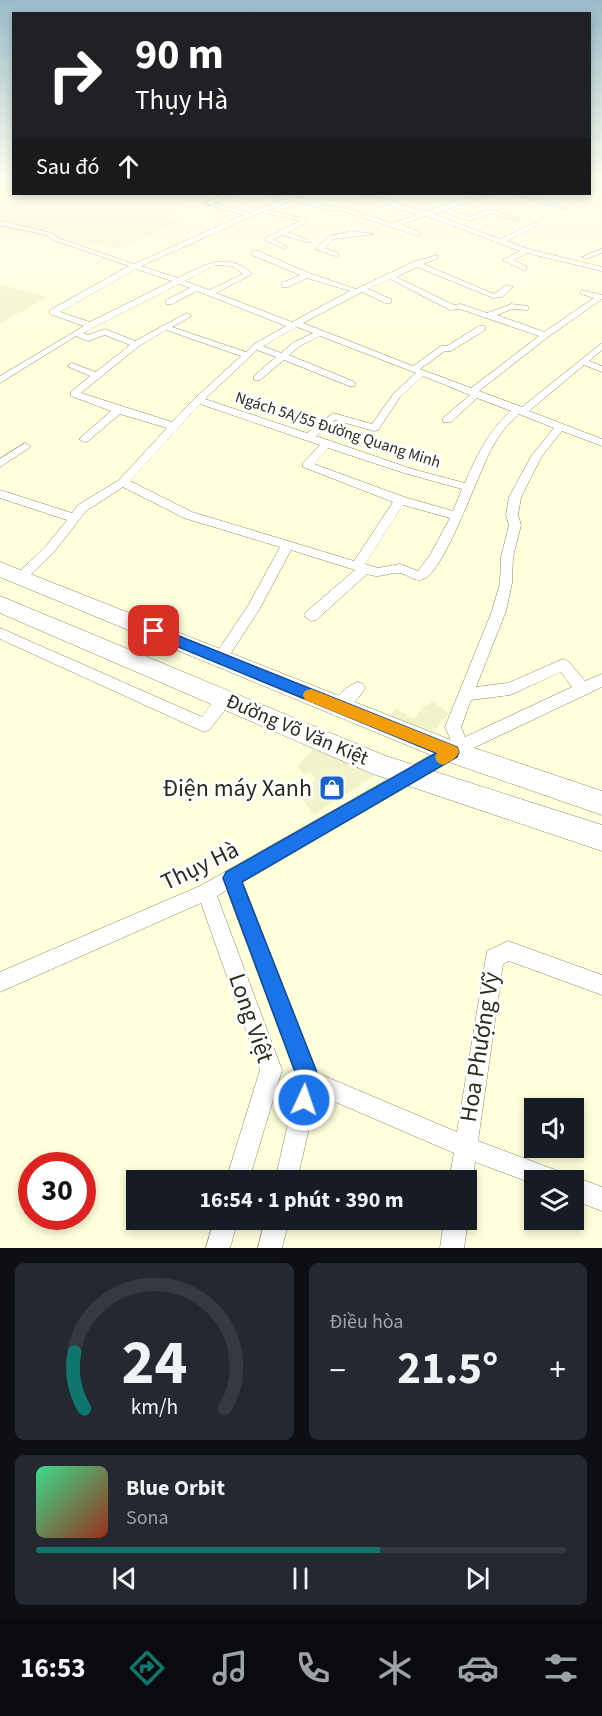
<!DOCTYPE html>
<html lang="vi">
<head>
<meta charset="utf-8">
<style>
  :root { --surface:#171b24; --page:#242831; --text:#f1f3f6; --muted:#9ea1a6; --line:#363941; --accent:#0f766e }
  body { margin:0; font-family:"Source Sans 3",sans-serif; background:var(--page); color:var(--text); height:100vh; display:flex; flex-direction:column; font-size:22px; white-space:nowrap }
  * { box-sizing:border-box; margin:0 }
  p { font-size:20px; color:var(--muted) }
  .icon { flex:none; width:33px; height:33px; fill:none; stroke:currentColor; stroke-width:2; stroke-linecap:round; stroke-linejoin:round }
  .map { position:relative; height:1248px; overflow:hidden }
  .drawer { display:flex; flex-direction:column; gap:15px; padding:15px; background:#0d0f14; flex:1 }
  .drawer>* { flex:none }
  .top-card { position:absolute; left:12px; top:12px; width:579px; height:183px; border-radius:0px; box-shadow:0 3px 9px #0003; background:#202124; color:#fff; overflow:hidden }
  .fabs { position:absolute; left:524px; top:1098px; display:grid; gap:12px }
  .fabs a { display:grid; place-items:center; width:60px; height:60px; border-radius:0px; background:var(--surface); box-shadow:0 3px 9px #0003; font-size:30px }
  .speed { position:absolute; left:18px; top:1152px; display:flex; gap:12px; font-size:30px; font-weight:700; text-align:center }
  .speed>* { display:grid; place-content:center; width:78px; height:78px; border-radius:50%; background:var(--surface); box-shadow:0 3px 9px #0003; line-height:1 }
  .speed .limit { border:9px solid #d22; background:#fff; color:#111 }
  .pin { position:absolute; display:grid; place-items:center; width:51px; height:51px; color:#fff; margin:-26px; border-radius:12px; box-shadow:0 3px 9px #0006 }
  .me { position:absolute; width:66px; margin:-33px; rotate:3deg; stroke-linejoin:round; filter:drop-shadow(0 0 4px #0008) }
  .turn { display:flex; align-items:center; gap:21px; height:126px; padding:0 24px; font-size:27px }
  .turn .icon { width:78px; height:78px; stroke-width:2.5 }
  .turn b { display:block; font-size:42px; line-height:51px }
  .then { display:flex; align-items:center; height:57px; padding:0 24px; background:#0003; gap:12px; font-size:22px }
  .big { font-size:45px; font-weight:700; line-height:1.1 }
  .drawer .tile { flex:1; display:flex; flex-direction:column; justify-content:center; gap:9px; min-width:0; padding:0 21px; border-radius:9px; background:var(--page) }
  .drawer .dial { align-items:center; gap:0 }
  .dial svg { height:156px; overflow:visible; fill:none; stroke:var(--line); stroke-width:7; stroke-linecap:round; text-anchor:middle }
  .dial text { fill:var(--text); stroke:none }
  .song { display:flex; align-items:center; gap:18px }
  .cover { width:72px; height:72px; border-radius:9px; background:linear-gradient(135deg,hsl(150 70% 55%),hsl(10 70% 35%)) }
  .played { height:6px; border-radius:3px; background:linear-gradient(90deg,var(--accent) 65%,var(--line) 65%) }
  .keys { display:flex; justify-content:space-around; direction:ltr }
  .heat { display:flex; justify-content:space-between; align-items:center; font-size:33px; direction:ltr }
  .drawer .tiles { flex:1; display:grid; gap:15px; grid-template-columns:1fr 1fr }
  .tile:last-child { grid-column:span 2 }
  .trip { position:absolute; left:126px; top:1170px; width:351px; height:60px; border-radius:0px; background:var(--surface); box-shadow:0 3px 9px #0003; font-weight:700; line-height:60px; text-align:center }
  .menu { display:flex; height:96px; justify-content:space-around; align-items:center; background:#090b0e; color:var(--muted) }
  .menu .icon { width:42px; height:42px }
  .menu .selected { color:var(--accent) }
  .menu b { font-size:27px; color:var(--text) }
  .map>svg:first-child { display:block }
</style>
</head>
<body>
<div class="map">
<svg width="602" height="1248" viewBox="0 0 602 1248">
  <rect width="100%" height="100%" fill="#feffdb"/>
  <path fill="#f2f3c8" d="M0 181H13L14 194H242L209 208 188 201 161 215 182 220 120 249 0 229Z
    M0 284 48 297 0 323Z
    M432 701 449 713 427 740 385 723 396 708 414 719 425 705 427 707Z
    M320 743 378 773 314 815 298 792 316 781 310 771 304 775 297 766Z"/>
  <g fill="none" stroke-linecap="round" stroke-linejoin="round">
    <g stroke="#898a69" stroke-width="1">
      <path id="minor" d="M224 194H231L213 203 249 213 286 199 268 194 293 196 330 207 338 206 392 223 417 215 360 194 398 202 399 205 427 212 437 207 483 194H491L448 209 469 217 491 209 518 219V221L491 213 469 221 442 211 433 214 500 239 534 223H538V225L507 241 528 249 602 267V271L527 253 513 260 526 266V270H523L503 260 520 251 426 216 401 224 421 233 419 236 336 209 330 211 293 200 269 210 305 219 306 223 288 232 310 241V243L282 235 273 239 286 246V248L284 249 265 240V238L300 221 262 212 141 266 178 278C205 265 226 250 252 274L216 293 292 322 350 291 307 278 288 287H282V283L300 275 252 255V251H258L309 273 356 289 413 262 437 255V259L423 264 494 294 506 285 513 287 502 297 493 298 417 267 396 277 454 305 461 304 487 313 511 304 528 306V310L512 309 497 315 544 332 594 298 581 294V290L602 295V299L548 337 479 391 522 407 602 343V350L589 361 602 366V372L584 365 529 411 602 439V446L562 431 542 456 521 497 518 515 521 525 513 557 512 583 506 611 476 687 508 683 563 659 568 661 585 681 602 674V687L467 751 242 881 317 1073 457 1132 487 951 508 941 602 975V995L509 961 503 964 478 1141 561 1172 564 1180H534V1184L475 1162 473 1180 466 1189V1180H449L454 1153 317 1094 297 1180H275L298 1080 227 890 217 896 282 1070 249 1180H226L260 1070 201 903 0 992V972L200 886 452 743 445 727 492 611 500 583 501 557 509 525 506 515 509 497 532 455 554 428 519 414C508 424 500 433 493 446 479 471 445 570 424 579 414 583 407 573 398 573 384 573 381 579 367 574L316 620 311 621 304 616 306 612 355 570 291 550 259 610 225 662H215L213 658 249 604 280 547 184 518 123 487 86 511 54 552 25 580H17L15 577 17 574 46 546 67 520 0 498V490L72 513 78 505 119 480 167 428 120 414 88 441 84 442 79 439 111 411 71 396V392L90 376 67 366 72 363 96 372 130 345 105 335 88 341 76 336 0 383V376L84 326 50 314V310L129 266 50 239 47 235 0 225V221L52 233 55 237 134 264 243 215 204 203ZM215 265 232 266 243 274 209 290 185 281ZM136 269 172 281 90 322 60 312ZM390 279 450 310 460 309 539 336 471 388 420 369 445 351H451L485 330V326H479L447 346H441L413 366 303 323 362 292 385 303H391V299L368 289ZM179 284 190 288 166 300V304H172L197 291 286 326 254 344 246 352 172 327 190 317 191 315 187 313 135 341 105 329 88 335 83 333ZM297 327 313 333 294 342 281 353 263 346ZM166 330 241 356 195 398 172 422 81 393 139 346ZM320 336 416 373 394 393 372 424 333 413 307 433 205 399 257 350 276 357 254 376V380H260L284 360 349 386H355V382L289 355 300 346ZM423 376 470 395 443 418V422H451L477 398 511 411C489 430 476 456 465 483L412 469 316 436 335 420 374 431 378 430 400 397ZM200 404 320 445 303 463V467L393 502 354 561 192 512 130 481ZM328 448 404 473 462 489 453 511 404 497 314 464ZM403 505 450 518 430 555 418 571 400 564 378 568 365 564ZM561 672 572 687 465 737 461 727 471 700 510 695Z
        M513 194H521L568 208 563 209Z
        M352 231 374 234 334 239 324 248 338 253V257L315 249 330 236Z
        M602 249V253L586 259 582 257Z
        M25 443 30 446 29 448 0 467V459Z
        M0 628 202 717C209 708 218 691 231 696L233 700 209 730 204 732 0 639Z
        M358 682 363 684 365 688C360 698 344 715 333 710L331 706C335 697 348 685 358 682Z
        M573 1176 602 1187V1211L573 1200V1180H565Z
        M466 1217 468 1220 464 1248H440L444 1220H466Z
        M214 1220H238L230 1248H206Z
        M265 1220H289L282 1248H258Z"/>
    </g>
    <g stroke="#898a69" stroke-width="1">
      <path id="highway" d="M0 562 456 742 602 791V815L443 760 0 577Z
        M0 596 386 756 602 825V851L373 774 0 613Z"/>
    </g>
    <use href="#minor" fill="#fff" fill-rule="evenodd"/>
    <use href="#highway" fill="#fff" fill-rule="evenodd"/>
  </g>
  <linearGradient id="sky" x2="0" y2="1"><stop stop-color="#99bbc8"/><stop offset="0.51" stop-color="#ffffef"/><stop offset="1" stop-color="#ffffef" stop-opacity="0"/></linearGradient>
  <rect width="602" height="356" fill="url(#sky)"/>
  <path fill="#1a73e8" stroke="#114b97" stroke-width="1.5" d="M154 626 457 747 459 752 457 757 242 882 320 1080 312 1108 304 1111 297 1108 293 1100 298 1080 223 878 226 872 436 753 149 635 147 631 149 627Z"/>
  <path fill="#f59e0b" d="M311 689 457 747 459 752C456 759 450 762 443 765L437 762 435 757 437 753 305 700 303 695 305 691Z"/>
  <defs>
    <g id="shop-square" transform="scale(1.35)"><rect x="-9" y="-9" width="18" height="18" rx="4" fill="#1763cd" stroke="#fff"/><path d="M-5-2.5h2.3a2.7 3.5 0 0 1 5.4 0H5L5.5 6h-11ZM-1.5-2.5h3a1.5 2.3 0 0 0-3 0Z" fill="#fff"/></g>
  </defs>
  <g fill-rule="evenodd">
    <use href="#shop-square" x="332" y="788"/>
  </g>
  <g text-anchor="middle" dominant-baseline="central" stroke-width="6" stroke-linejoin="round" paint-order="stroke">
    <g font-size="16" fill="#2a2a1d" stroke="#fff">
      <text transform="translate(338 430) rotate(18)">Ngách 5A/55 Đường Quang Minh</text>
    </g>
    <g font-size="20" fill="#2a2a1d" stroke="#fff">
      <text transform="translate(297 730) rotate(23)">Đường Võ Văn Kiệt</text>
    </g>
    <g font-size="24" fill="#2a2a1d" stroke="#fff" text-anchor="end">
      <text x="312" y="788">Điện máy Xanh</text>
    </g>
    <g font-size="24" fill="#2a2a1d" stroke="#fff">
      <text transform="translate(200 866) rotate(-26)">Thụy Hà</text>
      <text transform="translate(251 1018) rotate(71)">Long Việt</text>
      <text transform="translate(480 1047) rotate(-81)">Hoa Phượng Vỹ</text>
    </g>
  </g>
</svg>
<div class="fabs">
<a><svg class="icon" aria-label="sound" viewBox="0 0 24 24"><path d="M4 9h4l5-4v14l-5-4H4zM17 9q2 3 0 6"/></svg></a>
<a><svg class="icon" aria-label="layers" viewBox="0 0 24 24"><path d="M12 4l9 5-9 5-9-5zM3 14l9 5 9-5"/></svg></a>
</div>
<div class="speed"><div class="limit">30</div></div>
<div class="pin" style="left:154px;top:631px;background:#d93025"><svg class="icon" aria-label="arrive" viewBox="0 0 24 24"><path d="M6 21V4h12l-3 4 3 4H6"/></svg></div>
<svg class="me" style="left:304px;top:1100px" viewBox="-20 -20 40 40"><circle r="17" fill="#1a73e8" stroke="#fff" stroke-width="3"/><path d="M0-11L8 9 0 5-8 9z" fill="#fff"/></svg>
<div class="trip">16:54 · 1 phút · 390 m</div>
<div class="top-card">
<div class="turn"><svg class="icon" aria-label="right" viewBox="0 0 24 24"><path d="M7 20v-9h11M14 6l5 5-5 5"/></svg><div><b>90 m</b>Thụy Hà</div></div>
<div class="then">Sau đó<svg class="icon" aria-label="ahead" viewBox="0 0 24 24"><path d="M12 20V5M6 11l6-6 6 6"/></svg></div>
</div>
</div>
<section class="drawer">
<div class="tiles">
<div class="tile dial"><svg viewBox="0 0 100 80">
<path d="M14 69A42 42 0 1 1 86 69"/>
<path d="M14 69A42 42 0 0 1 9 40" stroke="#0f766e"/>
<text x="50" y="56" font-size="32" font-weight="700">24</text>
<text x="50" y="72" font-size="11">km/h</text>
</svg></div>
<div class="tile"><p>Điều hòa</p>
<div class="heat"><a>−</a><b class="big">21.5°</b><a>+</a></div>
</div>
<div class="tile">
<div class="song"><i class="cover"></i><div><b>Blue Orbit</b><p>Sona</p></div></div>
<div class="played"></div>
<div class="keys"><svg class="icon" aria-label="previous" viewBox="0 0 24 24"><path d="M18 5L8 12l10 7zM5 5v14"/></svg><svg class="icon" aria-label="pause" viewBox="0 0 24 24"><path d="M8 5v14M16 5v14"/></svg><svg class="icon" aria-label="next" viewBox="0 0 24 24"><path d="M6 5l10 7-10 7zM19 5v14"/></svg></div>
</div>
</div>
</section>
<nav class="menu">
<b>16:53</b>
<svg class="icon selected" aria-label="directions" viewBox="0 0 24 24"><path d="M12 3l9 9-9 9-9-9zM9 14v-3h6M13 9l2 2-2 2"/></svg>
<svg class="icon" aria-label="music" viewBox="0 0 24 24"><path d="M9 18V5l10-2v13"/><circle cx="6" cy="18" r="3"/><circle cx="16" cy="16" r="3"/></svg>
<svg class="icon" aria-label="phone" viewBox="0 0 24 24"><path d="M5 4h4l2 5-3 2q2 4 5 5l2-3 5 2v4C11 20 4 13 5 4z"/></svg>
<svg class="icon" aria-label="climate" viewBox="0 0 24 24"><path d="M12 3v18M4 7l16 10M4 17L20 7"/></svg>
<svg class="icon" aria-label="car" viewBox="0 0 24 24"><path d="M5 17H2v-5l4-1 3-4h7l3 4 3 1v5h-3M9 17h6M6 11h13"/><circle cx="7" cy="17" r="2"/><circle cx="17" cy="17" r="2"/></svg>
<svg class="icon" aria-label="filters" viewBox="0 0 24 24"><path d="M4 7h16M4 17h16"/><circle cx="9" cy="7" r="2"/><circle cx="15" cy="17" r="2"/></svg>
</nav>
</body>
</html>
